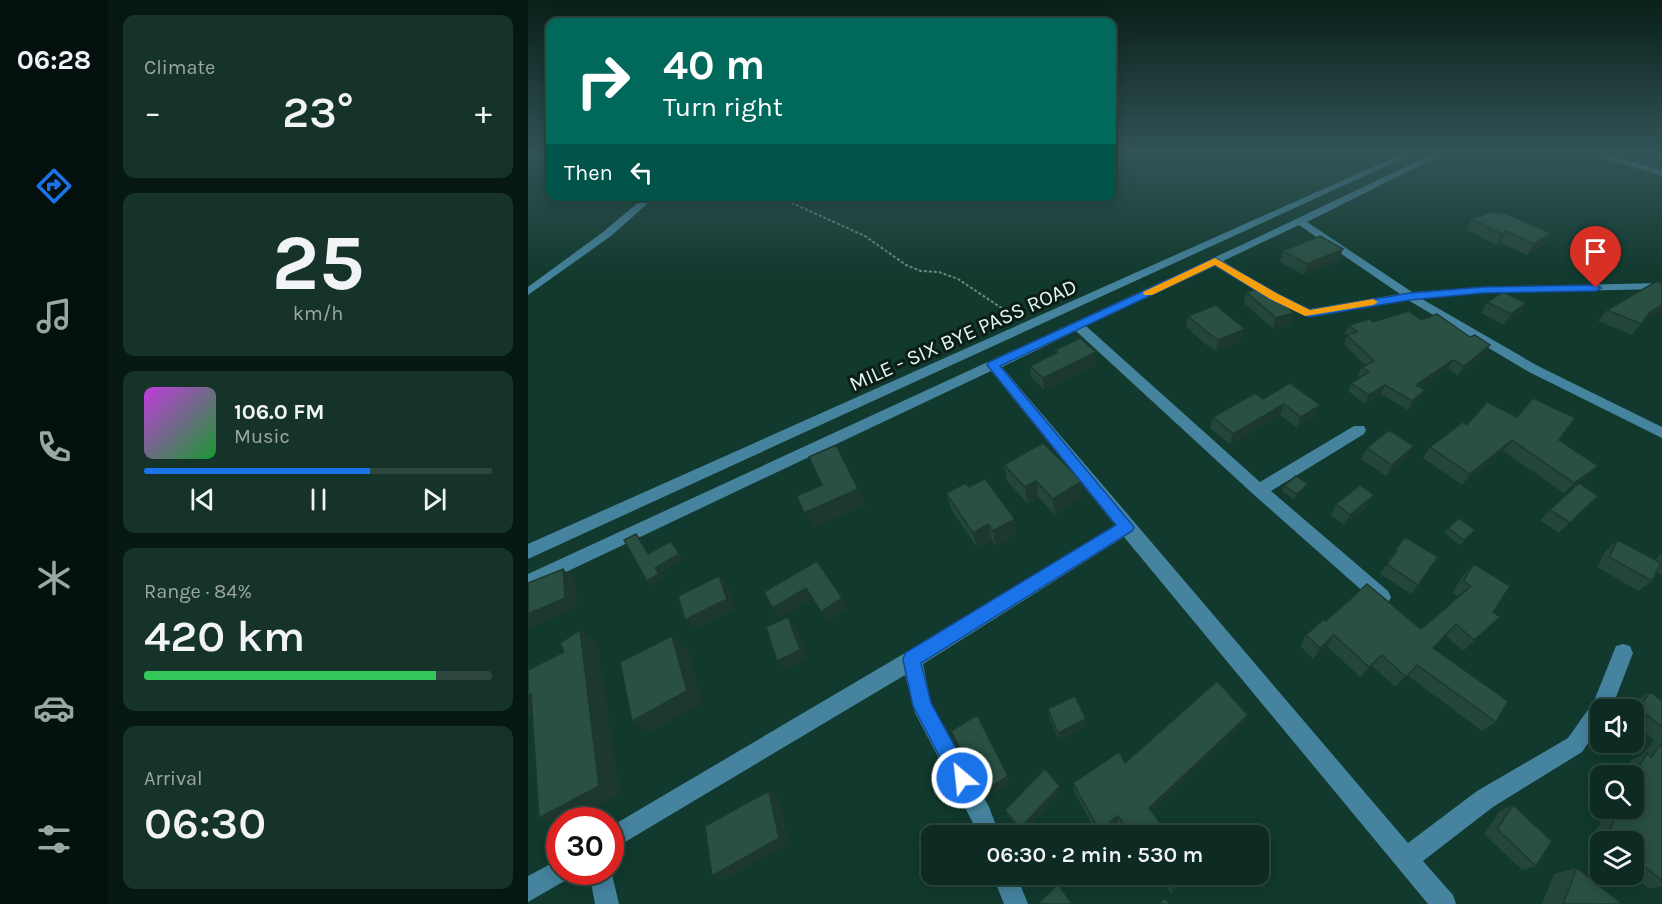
<!DOCTYPE html>
<html lang="en">
<head>
<meta charset="utf-8">
<style>
  :root { --surface:#0d2b22; --page:#16332a; --text:#f1f3f6; --muted:#9aa7a5; --line:#2d4740; --accent:#1a73e8 }
  body { margin:0; font-family:Karla,sans-serif; background:var(--page); color:var(--text); height:100vh; display:flex; flex-direction:column; font-size:22px; white-space:nowrap }
  * { box-sizing:border-box; margin:0 }
  p { font-size:20px; color:var(--muted) }
  .icon { flex:none; width:33px; height:33px; fill:none; stroke:currentColor; stroke-width:2; stroke-linecap:round; stroke-linejoin:round }
  .map { position:relative; flex:1; overflow:hidden }
  .details { display:flex; flex-direction:column; gap:15px; padding:15px; background:#071813; width:420px }
  .details>* { flex:none }
  .guide { position:absolute; left:18px; top:18px; width:570px; height:183px; border-radius:12px; box-shadow:0 3px 15px #0003,0 0 0 2px var(--line); background:#00695c; color:#fff; overflow:hidden }
  .controls { position:absolute; left:1062px; top:699px; display:grid; gap:12px }
  .controls a { display:grid; place-items:center; width:54px; height:54px; border-radius:12px; background:var(--surface); box-shadow:0 3px 15px #0003,0 0 0 2px var(--line); font-size:30px }
  .speed { position:absolute; left:18px; top:807px; display:flex; gap:12px; font-size:30px; font-weight:700; text-align:center }
  .speed>* { display:grid; place-content:center; width:78px; height:78px; border-radius:50%; background:var(--surface); box-shadow:0 3px 15px #0003,0 0 0 2px var(--line); line-height:1 }
  .speed .limit { border:9px solid #d22; background:#fff; color:#111 }
  .pin { position:absolute; display:grid; place-items:center; width:51px; height:51px; color:#fff; margin:-62px -26px; border-radius:50% 50% 50% 0; rotate:-45deg; box-shadow:0 0 6px #0007 }
  .pin .icon { rotate:45deg }
  .me { position:absolute; width:66px; margin:-33px; rotate:332deg; stroke-linejoin:round; filter:drop-shadow(0 0 4px #0008) }
  .turn { display:flex; align-items:center; gap:21px; height:126px; padding:0 18px; font-size:27px }
  .turn .icon { width:78px; height:78px; stroke-width:2.5 }
  .turn b { display:block; font-size:42px; line-height:51px }
  .then { display:flex; align-items:center; height:57px; padding:0 18px; background:#0003; gap:12px; font-size:22px }
  .big { font-size:45px; font-weight:600; line-height:1.1 }
  .details .tile { flex:1; display:flex; flex-direction:column; justify-content:center; gap:9px; min-width:0; padding:0 21px; border-radius:12px; background:var(--page) }
  .details .dial { align-items:center; gap:0 }
  .dial b { font-size:78px; line-height:1 }
  .song { display:flex; align-items:center; gap:18px }
  .cover { width:72px; height:72px; border-radius:9px; background:linear-gradient(135deg,hsl(290 70% 55%),hsl(130 70% 35%)) }
  .played { height:6px; border-radius:3px; background:linear-gradient(90deg,var(--accent) 65%,var(--line) 65%) }
  .keys { display:flex; justify-content:space-around; direction:ltr }
  .heat { display:flex; justify-content:space-between; align-items:center; font-size:33px; direction:ltr }
  .charge { height:9px; border-radius:4px; background:linear-gradient(90deg,#34c759 84%,var(--line) 0) }
  .trip { position:absolute; left:393px; top:825px; width:348px; height:60px; border-radius:12px; background:var(--surface); box-shadow:0 3px 15px #0003,0 0 0 2px var(--line); font-weight:600; line-height:60px; text-align:center }
  main { display:flex; flex:1; min-height:0 }
  .menu { display:flex; flex-direction:column; width:108px; justify-content:space-around; align-items:center; background:#05110e; color:var(--muted) }
  .menu .icon { width:42px; height:42px }
  .menu .active { color:var(--accent) }
  .menu b { font-size:27px; color:var(--text) }
  .map>svg:first-child { display:block }
</style>
</head>
<body>
<main>
<nav class="menu">
<b>06:28</b>
<svg class="icon active" aria-label="directions" viewBox="0 0 24 24"><path d="M12 3l9 9-9 9-9-9zM9 14v-3h6M13 9l2 2-2 2"/></svg>
<svg class="icon" aria-label="music" viewBox="0 0 24 24"><path d="M9 18V5l10-2v13"/><circle cx="6" cy="18" r="3"/><circle cx="16" cy="16" r="3"/></svg>
<svg class="icon" aria-label="phone" viewBox="0 0 24 24"><path d="M5 4h4l2 5-3 2q2 4 5 5l2-3 5 2v4C11 20 4 13 5 4z"/></svg>
<svg class="icon" aria-label="climate" viewBox="0 0 24 24"><path d="M12 3v18M4 7l16 10M4 17L20 7"/></svg>
<svg class="icon" aria-label="car" viewBox="0 0 24 24"><path d="M5 17H2v-5l4-1 3-4h7l3 4 3 1v5h-3M9 17h6M6 11h13"/><circle cx="7" cy="17" r="2"/><circle cx="17" cy="17" r="2"/></svg>
<svg class="icon" aria-label="filters" viewBox="0 0 24 24"><path d="M4 7h16M4 17h16"/><circle cx="9" cy="7" r="2"/><circle cx="15" cy="17" r="2"/></svg>
</nav>
<section class="details">
<div class="tile"><p>Climate</p>
<div class="heat"><a>−</a><b class="big">23°</b><a>+</a></div>
</div>
<div class="tile dial"><b>25</b><p>km/h</p></div>
<div class="tile">
<div class="song"><i class="cover"></i><div><b>106.0 FM</b><p>Music</p></div></div>
<div class="played"></div>
<div class="keys"><svg class="icon" aria-label="previous" viewBox="0 0 24 24"><path d="M18 5L8 12l10 7zM5 5v14"/></svg><svg class="icon" aria-label="pause" viewBox="0 0 24 24"><path d="M8 5v14M16 5v14"/></svg><svg class="icon" aria-label="next" viewBox="0 0 24 24"><path d="M6 5l10 7-10 7zM19 5v14"/></svg></div>
</div>
<div class="tile"><p>Range · 84%</p><b class="big">420 km</b><div class="charge"></div></div>
<div class="tile"><p>Arrival</p><b class="big">06:30</b></div>
</section>
<div class="map">
<svg width="1134" height="904" viewBox="0 0 1134 904">
  <rect width="100%" height="100%" fill="#11392d"/>
  <g fill="none" stroke-linecap="round" stroke-linejoin="round">
    <path stroke="#6b8b80" stroke-width="2" stroke-dasharray="3 2" stroke-linecap="butt" d="M256 196 264 203 337 236 378 265 393 271 411 272 430 279 487 317"/>
    <path fill="#45839e" fill-rule="evenodd" d="M878 152H889L0 559V544Z
      M908 152H919L779 222 884 292 955 287 1134 283V289L955 293 894 299 1010 366 1134 427V438L1001 372 880 300 781 317 742 299 687 266 558 326 732 482 826 426H836L838 430 836 434 743 491 860 591 863 597 860 603 854 605 848 603 725 494 548 331 474 367 880 843 949 791 1040 738 1066 701 1088 646 1095 644 1102 646 1105 653 1083 710H1072V726L1054 752 965 807 895 861 925 895 928 904H900L596 537 395 664 403 703 461 807 472 836H449L444 821 387 713 377 675 82 851V827L377 653 587 525 463 371 0 590V574L722 241ZM771 225 872 294 782 309 750 295 695 261Z
      M1055 152H1068L1134 170V176Z
      M118 196H128L83 236 0 295V287L75 232Z
      M32 859V872H44L40 879 0 902V876Z
      M82 866 91 904H67L61 872H82Z
      M464 874H488L500 904H476Z"/>
  </g>
  <path fill="#23453a" d="M971 214 1023 233 1017 244 999 255 972 242 968 245 939 230 944 219Z
    M755 251 811 260 776 275 752 262Z
    M718 292 766 313 763 325 745 329 716 303Z
    M959 302 998 303 991 314 976 325 953 313Z
    M1079 310 1114 323 1104 335 1070 321Z
    M660 316 714 340 688 351 677 344 658 327Z
    M893 320 957 354 930 375 920 369 892 388V399L880 410 853 394 837 404 820 391 823 383 832 377 830 375 834 367 837 365 816 344 819 335 817 333 821 325 845 322Z
    M527 350 568 364 516 390 503 377 502 366 528 353Z
    M762 383 788 416 769 428 752 415 702 445 682 428 685 417 735 399Z
    M939 425 1031 440 1059 477 1036 493 975 451 934 485 895 458 902 447Z
    M839 448 880 457 858 476 833 459Z
    M476 465 554 497 527 515 510 497 500 504 479 481Z
    M756 486 777 489 766 499 754 491Z
    M441 487 489 535 468 546 464 540 449 548 423 509 418 493Z
    M1070 496 1031 533 1012 520 1022 510Z
    M808 504 840 506 816 525 803 515Z
    M920 528 942 535 932 545 916 533Z
    M877 537 890 585 883 594 852 574 861 561H860Z
    M1090 540 1127 560 1134 553V576L1128 572 1124 581 1110 591 1069 567 1078 550Z
    M946 564 965 612 972 617 935 651 917 635 905 648 968 722 954 731 879 675 867 687 844 666 832 677 799 646 785 659 772 646 778 635 798 621 893 629 930 597 924 593 935 576Z
    M1122 692 1134 701V886L1121 889 1105 874 1106 842H1072V847L1063 839 1081 808H1106V776H1093L1103 760 1114 755 1126 740 1106 724V710H1100L1108 700Z
    M520 709 558 726 531 740 521 717Z
    M720 715 715 724 623 811 642 836H599L589 823 570 836 546 791 545 783Z
    M533 792 494 833 479 815 477 810Z
    M985 805 1008 866 994 870 956 834 972 811Z
    M1049 868 1094 904H1014L1026 874Z
    M628 874H661L643 894Z"/>
  <path fill="#1d382f" d="M978 231 972 242 968 245 974 234Z
    M1023 233 1017 244 999 255 1006 244Z
    M815 249 811 260 776 275 779 264Z
    M998 303 991 314 976 325 983 314Z
    M1134 305V311L1113 323 1122 312Z
    M766 313 763 325 745 329 748 318Z
    M717 329 714 340 688 351 690 340Z
    M962 345 957 354 930 375 936 366Z
    M568 352V364L516 390 515 378Z
    M925 360 920 369 883 394 888 385Z
    M857 385 853 394 837 404 841 395Z
    M897 390 892 399 880 410 884 401Z
    M756 404 752 415 702 445 705 434Z
    M792 405 788 416 769 428 773 417Z
    M984 440 975 451 934 485 942 474Z
    M886 446 880 457 858 476 864 465Z
    M1070 466 1059 477 1036 493 1046 483Z
    M508 481 510 497 500 504 497 487Z
    M554 481V497L527 515 525 499Z
    M780 484 777 489 766 499 769 494Z
    M330 489 338 505 285 529 276 513Z
    M846 495 840 506 816 525 822 515Z
    M487 519 489 535 468 546 465 531Z
    M460 524 464 540 449 548 445 533Z
    M108 534 113 539 125 559 120 554Z
    M143 541 148 546 156 559 133 573 136 579 124 586 119 581Z
    M35 569 47 579 50 607 0 629V614Z
    M191 576 200 586 208 609 168 629 157 620Z
    M278 588 285 598 253 617 245 608Z
    M314 598 321 608 300 621 293 612Z
    M260 617 268 626 280 658 258 670 249 661Z
    M52 630 70 643 92 794 44 820H32V824L11 818Z
    M806 635 799 646 785 659 792 648Z
    M144 636 160 650 175 703 123 732 104 721Z
    M854 655 844 666 832 677 841 667Z
    M3 694 24 705 4 716 0 714V696Z
    M720 715 715 724 619 815 621 808Z
    M558 719V726L531 740 530 733Z
    M480 776 482 783 459 798 455 792Z
    M532 786 533 792 494 833 492 828Z
    M241 791 251 797 261 843 197 880 184 876Z
    M590 816 589 823 571 836V830Z"/>
  <path fill="#295043" stroke="#1d382f" stroke-width="1.5" d="M965 211 971 214 974 212 1023 233 1006 244 978 231 974 234 944 219Z
    M792 236 815 249 779 264 755 251Z
    M1129 281 1134 283V305L1122 312 1113 324 1079 310Z
    M734 287 766 313 748 318 718 292Z
    M975 292 998 303 983 314 959 302Z
    M688 305 717 329 690 340 679 332 660 316Z
    M881 311 893 320 909 314 942 337 947 335 962 345 936 366 925 360 888 385 897 390 884 401 857 385 841 395 823 383 841 372 834 367 846 361 819 335 829 332 821 325 842 319 845 322Z
    M552 338 568 352 515 378 502 366 530 352 527 350Z
    M762 383 792 405 773 417 756 404 705 434 685 417 727 393 735 399Z
    M1005 398 1047 418 1031 440 1070 466 1046 483 984 440 942 474 902 447 935 422 939 425 959 402 989 417Z
    M861 430 886 446 864 465 839 448Z
    M515 443 554 481 525 499 508 481 497 487 476 465Z
    M308 445 330 489 276 513 269 496 294 485 281 457Z
    M768 476 780 484 769 494 756 486Z
    M457 479 487 519 465 531 460 524 445 533 418 493 438 483 441 487Z
    M1051 483 1070 496 1042 523 1022 510Z
    M832 485 846 495 822 515 808 504Z
    M931 518 947 530 936 540 920 528Z
    M108 534 120 554 143 541 151 554 127 568 131 574 119 581 96 540Z
    M877 537 910 557 890 585 859 564 869 551 867 550Z
    M1090 540 1133 563 1124 581 1081 557Z
    M289 561 314 598 293 612 278 588 245 608 236 592Z
    M946 564 982 586 965 612 972 617 946 640 928 624 905 648 980 701 968 722 889 665 878 677 854 655 841 667 806 635 792 648 778 635 796 619 798 621 839 584 893 629 943 586 935 581Z
    M35 569 37 598 0 614V583Z
    M191 576 199 599 157 620 150 596Z
    M260 617 272 650 249 661 238 627Z
    M52 630 71 786 11 818 3 694 0 696V670L36 652 32 643Z
    M144 636 159 691 104 721 92 662Z
    M689 681 720 715 621 808 642 836H605L590 816 571 830 545 783 591 752 597 763Z
    M1122 692 1134 701V727L1110 708Z
    M547 696 558 719 530 733 520 709Z
    M449 715 480 776 455 792 423 731Z
    M1134 743V881L1106 857V842H1087L1079 835 1093 808H1106L1105 776 1119 753 1123 757Z
    M517 769 532 786 492 828 477 810Z
    M241 791 251 838 184 876 177 826Z
    M985 805 1024 841 1008 866 969 829Z
    M1049 868 1094 904H1035Z
    M634 874H660L646 890Z
    M530 884 544 904H510Z
    M637 898 642 904H631Z"/>
  <linearGradient id="sky" x2="0" y2="1"><stop stop-color="#091f19"/><stop offset="0.55" stop-color="#325457"/><stop offset="1" stop-color="#325457" stop-opacity="0"/></linearGradient>
  <rect width="1134" height="278" fill="url(#sky)"/>
  <path fill="#1a73e8" stroke="#114b97" stroke-width="1.5" d="M687 258 750 294 782 310 882 293 955 287 1068 285 1073 288 1068 291 955 293 882 300 781 317 742 299 687 265 472 366 606 527 604 531 393 663 403 703 444 778 441 786 434 788 427 786 385 706 375 660 377 653 588 525 459 365 461 362Z"/>
  <path fill="#f59e0b" d="M687 258 750 294 782 310 845 299 850 302 845 305 777 316 742 299 687 265 624 295H616L615 292Z"/>
  <g text-anchor="middle" dominant-baseline="central" stroke-width="6" stroke-linejoin="round" paint-order="stroke">
    <g font-size="21" fill="#e2f7ef" stroke="#0c1d17">
      <text transform="translate(435 335) rotate(-24)">MILE - SIX BYE PASS ROAD</text>
    </g>
  </g>
</svg>
<div class="controls">
<a><svg class="icon" aria-label="sound" viewBox="0 0 24 24"><path d="M4 9h4l5-4v14l-5-4H4zM17 9q2 3 0 6"/></svg></a>
<a><svg class="icon" aria-label="search" viewBox="0 0 24 24"><circle cx="10" cy="10" r="6"/><path d="M15 15l6 6"/></svg></a>
<a><svg class="icon" aria-label="layers" viewBox="0 0 24 24"><path d="M12 4l9 5-9 5-9-5zM3 14l9 5 9-5"/></svg></a>
</div>
<div class="speed"><div class="limit">30</div></div>
<div class="pin" style="left:1068px;top:288px;background:#d93025"><svg class="icon" aria-label="arrive" viewBox="0 0 24 24"><path d="M6 21V4h12l-3 4 3 4H6"/></svg></div>
<svg class="me" style="left:434px;top:778px" viewBox="-20 -20 40 40"><circle r="17" fill="#1a73e8" stroke="#fff" stroke-width="3"/><path d="M0-11L8 9 0 5-8 9z" fill="#fff"/></svg>
<div class="trip">06:30 · 2 min · 530 m</div>
<div class="guide">
<div class="turn"><svg class="icon" aria-label="right" viewBox="0 0 24 24"><path d="M7 20v-9h11M14 6l5 5-5 5"/></svg><div><b>40 m</b>Turn right</div></div>
<div class="then">Then<svg class="icon" aria-label="left" viewBox="0 0 24 24"><path d="M17 20v-9H6M10 6l-5 5 5 5"/></svg></div>
</div>
</div>
</main>
</body>
</html>
